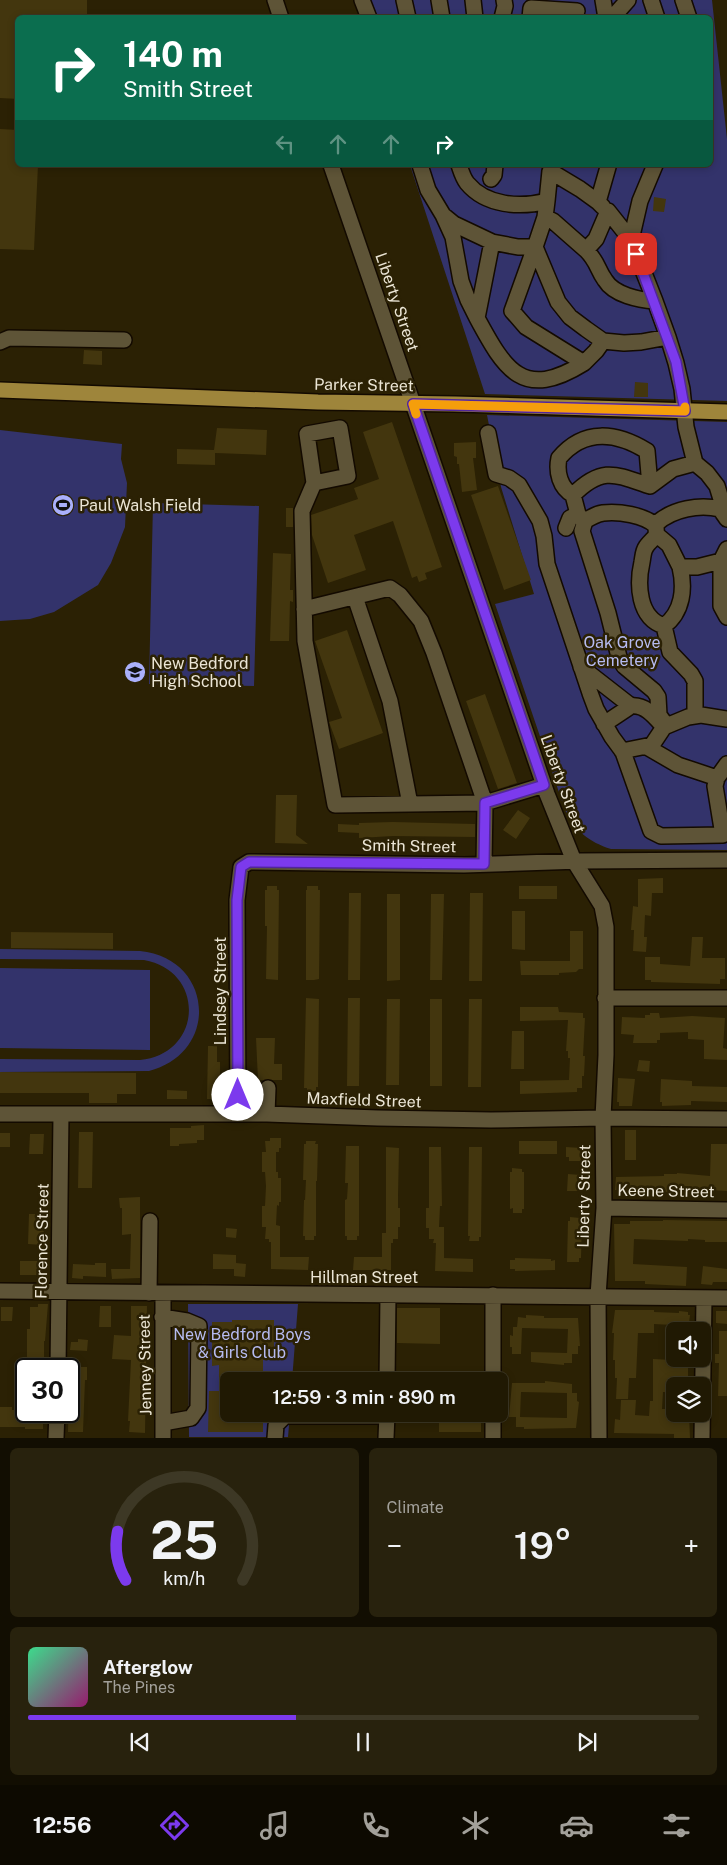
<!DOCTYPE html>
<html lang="en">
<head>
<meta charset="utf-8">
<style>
  :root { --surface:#201903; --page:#28220d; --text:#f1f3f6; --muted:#a2a09a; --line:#3d3825; --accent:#7c3aed }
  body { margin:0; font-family:"Public Sans",sans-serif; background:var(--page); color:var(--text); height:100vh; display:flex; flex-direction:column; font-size:19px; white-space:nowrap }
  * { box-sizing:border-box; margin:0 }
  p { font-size:16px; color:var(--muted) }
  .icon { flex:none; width:28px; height:28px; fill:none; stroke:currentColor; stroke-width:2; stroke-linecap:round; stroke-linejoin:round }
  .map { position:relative; height:1438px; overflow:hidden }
  .panel { display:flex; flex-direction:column; gap:10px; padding:10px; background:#120e02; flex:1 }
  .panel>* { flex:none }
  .top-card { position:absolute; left:15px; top:15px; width:698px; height:152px; border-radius:8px; box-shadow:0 2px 8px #0003,0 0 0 1px var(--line); background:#0b6e4f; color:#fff; overflow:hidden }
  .fabs { position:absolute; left:666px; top:1322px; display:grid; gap:10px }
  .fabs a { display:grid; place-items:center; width:45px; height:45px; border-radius:8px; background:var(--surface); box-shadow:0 2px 8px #0003,0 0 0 1px var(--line); font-size:25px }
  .speed { position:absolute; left:15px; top:1358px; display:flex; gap:10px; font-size:25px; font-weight:700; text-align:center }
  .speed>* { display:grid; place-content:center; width:65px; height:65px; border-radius:50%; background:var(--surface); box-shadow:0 2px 8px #0003,0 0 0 1px var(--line); line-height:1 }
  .speed .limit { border:2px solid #111; border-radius:8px; background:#fff; color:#111 }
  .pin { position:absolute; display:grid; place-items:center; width:42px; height:42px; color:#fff; margin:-21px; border-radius:10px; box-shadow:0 2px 8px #0006 }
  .me { position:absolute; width:55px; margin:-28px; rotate:0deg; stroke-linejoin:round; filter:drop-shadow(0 0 4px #0008) }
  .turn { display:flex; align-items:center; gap:18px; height:105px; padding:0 25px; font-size:22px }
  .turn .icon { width:65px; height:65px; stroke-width:2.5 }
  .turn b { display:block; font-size:35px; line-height:42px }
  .lanes { display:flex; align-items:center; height:48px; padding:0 25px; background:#0003; justify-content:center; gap:25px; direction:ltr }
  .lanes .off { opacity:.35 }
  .big { font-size:38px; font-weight:600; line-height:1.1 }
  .panel .card { flex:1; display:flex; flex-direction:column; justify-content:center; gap:8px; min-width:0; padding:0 18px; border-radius:8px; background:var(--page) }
  .panel .dial { align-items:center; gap:0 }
  .dial svg { height:130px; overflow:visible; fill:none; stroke:var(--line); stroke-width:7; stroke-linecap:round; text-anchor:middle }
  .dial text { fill:var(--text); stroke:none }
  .song { display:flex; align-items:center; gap:15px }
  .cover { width:60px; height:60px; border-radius:8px; background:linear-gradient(135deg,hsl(150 70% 55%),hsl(320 70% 35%)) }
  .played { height:5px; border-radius:2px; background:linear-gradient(90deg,var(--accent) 40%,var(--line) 40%) }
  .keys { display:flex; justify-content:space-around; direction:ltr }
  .heat { display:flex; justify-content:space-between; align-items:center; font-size:28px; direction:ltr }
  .panel .tiles { flex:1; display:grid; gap:10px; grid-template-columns:1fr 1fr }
  .card:last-child { grid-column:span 2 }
  .trip { position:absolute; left:220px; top:1372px; width:288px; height:50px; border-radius:8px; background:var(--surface); box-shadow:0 2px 8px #0003,0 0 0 1px var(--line); font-weight:600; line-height:50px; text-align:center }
  .tabs { display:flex; height:80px; justify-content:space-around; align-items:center; background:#0d0a01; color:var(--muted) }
  .tabs .icon { width:35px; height:35px }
  .tabs .current { color:var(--accent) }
  .tabs b { font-size:22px; color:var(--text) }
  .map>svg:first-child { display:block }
</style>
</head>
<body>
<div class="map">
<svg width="727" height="1438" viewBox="0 0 727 1438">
  <rect width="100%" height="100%" fill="#2b2104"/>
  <path fill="#33336b" d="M356 0H712L727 139V401L485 394 410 165H710V18L362 17Z
    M487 415 727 422V850L611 849C589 842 575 831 565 810L495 604 534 594 501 487Z
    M0 430 122 444 121 459 127 483 125 527 111 563 98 585 54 612 30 619 0 621Z
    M153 503 259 506 254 686 149 684Z
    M0 949 140 951C213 958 221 1052 149 1071L0 1072V1059L140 1060C203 1054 206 971 144 960L0 959Z
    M0 968 150 970V1050L0 1048Z
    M188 1304H298L292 1381H229V1414H290L288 1437H189Z"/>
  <path fill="#43360e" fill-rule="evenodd" d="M0 0H87V18H18V99L0 98Z
    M0 129 18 130V165H38L34 250 0 249Z
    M654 197 666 199 664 212 653 211Z
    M84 350 102 351V365L83 364Z
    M635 382 648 383V397H634Z
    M392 422 442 567 425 573 427 579 419 582 417 576 412 578 393 521 354 535 366 570 328 583 312 535 311 515 358 499 354 488 379 479 363 432Z
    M217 428 267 430 266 455 215 453V465L177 464V449L214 450Z
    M476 442V458H473L477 490 462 492 459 464H457V457L454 456V443Z
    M498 486 531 580 504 590 471 495Z
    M286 508H293V527H286Z
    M273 553 291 554 290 590H293V602L290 601 289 641H270Z
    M347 630 383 733 339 749 329 722 342 718 315 641Z
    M485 694 517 783 498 789 466 701Z
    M276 795H297L296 835 308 844 275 843Z
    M518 810 530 818 516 839 503 830Z
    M393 822 475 824V837L393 836 359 838V833L338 832V824L359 825V823Z
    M663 878V893H652L651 916 645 915 644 937H647L646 952 633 951 634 930H631L633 906 638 907V879Z
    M267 886H277V890H279L278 980 266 979 267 926H265V890H267Z
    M307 886H318V890H320L319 979 314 980H306V890H307Z
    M519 886H557V899H519Z
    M349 893H361L360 980H348Z
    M470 893H483L482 981H469Z
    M387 894H400V980L387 981Z
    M431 894H444L442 980H430Z
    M512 911H525V950L512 949Z
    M570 931H583V969H579L576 972 559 973V975H521L520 961H570Z
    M11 932 113 933V949L11 948Z
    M692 937H703L702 958H725V979H720V984L651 982V980H645V957H660V964L690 966Z
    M306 998 319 999 318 1087H316V1091H307V1088H304Z
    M348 998H360L359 1086H347Z
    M387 999H400L399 1085H386Z
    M430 999H442V1086H430Z
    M469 999H482L481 1087H468Z
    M520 1007H558L559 1012 583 1013V1018H585L583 1056H585L584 1076H582V1088H577V1092L520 1094V1081L569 1080 570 1058H568V1051H566L568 1020 520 1021Z
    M650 1013H659L660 1018 692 1016 725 1018 723 1048 727 1049V1060L704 1059V1040L688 1039V1032L660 1033V1040H657V1043H633L634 1035 621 1034 622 1017 645 1018V1015H650Z
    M512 1031H524V1069H511Z
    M256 1038H275L274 1064H282V1080H258Z
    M208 1046H217V1062H220V1099H207Z
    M639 1060 650 1061 649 1072 637 1071Z
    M0 1072 136 1073V1094H117V1103H89V1093H0Z
    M618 1078 635 1079 632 1106H619V1102H617Z
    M661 1079 692 1081V1086L727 1087V1102L691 1101V1105L662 1106V1102H660Z
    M167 1090 187 1091V1099H167Z
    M204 1125V1140H197V1143L179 1144V1146H170V1128H191V1126Z
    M625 1130H636V1160H625Z
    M79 1132H93L92 1188H78Z
    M0 1133H10V1147H0Z
    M30 1134H44L43 1154H29Z
    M270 1138H281V1148H279V1152H276V1172H278V1178H281V1202H279V1206L277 1205 276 1225 280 1226V1257H309L308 1270 271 1269V1242H269V1239H265L266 1227H262V1206H265L266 1186 265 1172H262V1152H266L265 1141H270Z
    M306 1141H316L315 1144H318L317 1181H316V1236H314V1240H305V1236H303L304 1200H305L306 1180H303L304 1144H306Z
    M519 1141H557V1154H519Z
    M711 1144H727V1191L711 1190V1192L670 1190 669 1192H644L643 1194 635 1193V1191L615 1190 616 1177 664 1176V1174H677V1173L710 1176Z
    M346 1146H359V1236H357V1240H347V1236H345V1200L347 1199 348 1183H345Z
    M386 1147 399 1148 398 1196V1208H400V1227H398V1239H393V1243H391V1270H353L354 1257H382V1233H386Z
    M429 1147H441L442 1206H440L439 1227H444V1258L473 1259V1272L435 1271 436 1243H433L434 1239H429V1228H426V1208H429Z
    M469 1147H482L481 1237H479V1241H469L470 1236H468Z
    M566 1147 581 1148V1161H569V1157H566Z
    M512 1168 522 1169V1172H524V1209H522V1213H513V1208L510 1209V1172H512Z
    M568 1174 581 1175 580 1191H567Z
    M140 1197V1278L112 1279 111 1269H130L131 1234 122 1235V1208H120L119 1198Z
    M29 1214H45L43 1245 28 1244Z
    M570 1217 580 1218V1221H582L581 1258H579V1262H567L568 1221H570Z
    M663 1220 727 1221V1242H705V1240L688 1239V1241L634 1239 633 1264 687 1267 686 1286 645 1284V1281H615L614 1224H630V1221H663Z
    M226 1228 237 1229 236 1238 226 1237Z
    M213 1254 236 1255V1263L246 1264 245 1277 234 1276V1269H213Z
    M515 1258 551 1259V1261L555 1260V1270L515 1271V1269H510V1260H515Z
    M20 1261H40V1275H20Z
    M95 1263H106V1277L83 1276V1279L72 1278 73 1264 95 1265Z
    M703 1266 727 1269V1282H713L712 1285 701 1284Z
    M38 1304H48L45 1341H44V1369H27V1329H30V1307H38Z
    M100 1306H111V1327H99Z
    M131 1306H147L145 1433 129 1432 130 1421H128L131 1360 112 1359 114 1335 131 1336Z
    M1 1307H13L12 1321H1Z
    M397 1308H440V1344L397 1343Z
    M615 1310H654V1312L679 1313V1311L688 1312V1315H690L688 1331H672V1325L654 1324V1333H638L636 1378H629L628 1399H616L617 1378H615V1360H613L614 1333H612Z
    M716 1311H727V1324L716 1323Z
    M526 1315 544 1316V1318H578L580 1346H578V1354H572V1363H564V1365L531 1362V1352L567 1353 568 1329 522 1328 521 1354H512V1347H510V1335L513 1336V1327H517L518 1317 526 1318Z
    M232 1320H274V1353H263V1381H229V1414H263V1432H208L209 1391H219V1365L212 1366V1322H232Z
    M719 1331H727V1396H718L719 1363H715V1354H719Z
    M78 1339 88 1340 87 1351 70 1350 71 1342H78Z
    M653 1359 672 1360V1359H688V1386H675V1393L663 1392 662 1409H665V1414H689L690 1438H674V1434L614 1433 615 1419 620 1420 621 1400H636L635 1415 649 1416 650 1401H653Z
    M69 1367H87V1380H85L83 1432H68Z
    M545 1381 572 1384V1393H577V1401L579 1402 576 1428 524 1429V1427H516V1417H509L512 1383H545ZM521 1392 567 1393V1418L520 1417Z
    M0 1407H12V1410H26V1411H31L32 1417 43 1416V1429H25V1427H0Z
    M439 1414H468V1416L481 1417V1432H439Z"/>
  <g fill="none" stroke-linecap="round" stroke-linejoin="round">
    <g stroke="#130a00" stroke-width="18">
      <path id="minor" d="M275 0 281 18
        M362 0 369 18
        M404 0 408 18
        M439 0 442 18
        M473 0 475 18
        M603 0 606 18
        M651 0 657 18
        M683 0 689 18
        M502 18 505 6 504 0
        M530 18 531 8 577 11
        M612 18 628 0
        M331 165 547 794 574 861 602 906 606 927V1055L603 1118 604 1208 598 1296 599 1438
        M420 165 428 190 443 215
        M459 165C461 171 463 178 467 183 486 206 520 208 547 201L545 217 535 247 558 302 570 317 586 329 603 341 624 343 641 342 668 337 676 363 682 389 686 427 695 463 707 473 717 486 721 499 720 509 727 519
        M491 179 494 175 495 165
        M547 201 550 171 580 189 598 202
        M603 207 598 202 608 167
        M545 217 553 221 586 250 596 239 608 211 631 240 640 201 655 165
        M586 250C598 262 597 269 605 280 614 295 639 300 655 301L631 240
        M655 301 668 337
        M477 318 468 300 461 281 453 237 443 215 454 224 492 242
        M0 342 9 338 124 340
        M584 363C523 401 505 370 477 318L492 242 518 247H535L512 311 526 327 584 363 596 351 603 341
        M488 433 496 474 509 478 519 485 540 521 544 536 547 564 590 693 596 709 612 737 623 752 651 831 661 836 723 835 715 786 717 778 727 764
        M314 483 307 434 340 428 348 476 314 483 302 511 305 641 335 805 485 803 484 864
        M650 486C615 474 602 466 573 495 560 488 556 472 559 458 584 428 616 432 647 451L650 486 673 469 695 463
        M573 495 578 514 584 522
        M656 526C645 515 618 511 603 513 597 514 591 517 585 521L582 531 608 613 619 657 624 666 654 691 658 697 659 715 666 725
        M566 528 570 518 578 514
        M656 534 669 545 680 567H697L721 561
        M727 549 721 561V606L727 617
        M680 567C685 588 683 612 664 626 638 618 637 584 642 562 643 557 643 551 646 547 648 543 654 539 656 535 657 531 655 527 657 523 673 509 699 504 720 509
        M355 597 390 701 410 804
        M304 609 390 588 400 595 421 621 434 653 485 803 544 785
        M664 626 670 652 691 674 695 681V715
        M581 667 631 706C645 704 655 717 663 726
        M604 724 631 706
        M647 747 678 765 717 778
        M622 751 652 745 664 727 688 717 701 715 727 719
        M605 998H727
        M0 1114H267L378 1118 491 1120 603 1118 727 1119
        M238 1114 237 900 241 867 249 862 464 865 580 861 727 860
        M267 1114 268 1088
        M604 1208 727 1210
        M0 1291 727 1298
        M149 1293 150 1221
        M163 1293V1438
        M493 1295V1381
        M162 1317 187 1321 199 1326 198 1408 191 1418 163 1423
        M58 1369 61 1114
        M387 1381 388 1295
        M493 1414V1438
        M56 1438 57 1411
        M275 1438 276 1425 285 1416H387
        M386 1438 387 1414
        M702 1438 704 1298"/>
    </g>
    <g stroke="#130a00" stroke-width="18">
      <path id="major" d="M0 390 318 402 455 404 727 412"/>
    </g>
    <use href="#minor" stroke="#5e5437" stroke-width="15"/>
    <use href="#major" stroke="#9e853b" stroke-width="15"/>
  </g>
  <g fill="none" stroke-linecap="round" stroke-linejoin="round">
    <g stroke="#51269a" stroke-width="12">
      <path id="route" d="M238 1095 237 900 241 867 249 862 484 864 485 803 544 785 413 404 685 411 676 362 636 254"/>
    </g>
    <use href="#route" stroke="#7c3aed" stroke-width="9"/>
    <path stroke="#f59e0b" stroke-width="9" d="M416 414 413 404 685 411V407"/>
  </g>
  <defs>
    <g id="stadium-disc" transform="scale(1.125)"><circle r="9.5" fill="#aab0fb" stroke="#2b2104"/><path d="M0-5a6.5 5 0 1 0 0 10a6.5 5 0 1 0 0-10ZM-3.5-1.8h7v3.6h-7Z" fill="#111"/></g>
    <g id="school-disc" transform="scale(1.125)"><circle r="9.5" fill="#aab0fb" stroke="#2b2104"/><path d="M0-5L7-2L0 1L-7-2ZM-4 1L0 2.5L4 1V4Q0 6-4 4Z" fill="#111"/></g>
  </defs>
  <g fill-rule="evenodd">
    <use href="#stadium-disc" x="63" y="505"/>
    <use href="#school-disc" x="135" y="672"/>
  </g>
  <g text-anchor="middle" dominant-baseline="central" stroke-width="5" stroke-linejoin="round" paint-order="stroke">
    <g font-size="16" fill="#ebe5d5" stroke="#2b2104">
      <text transform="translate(397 302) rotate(71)">Liberty Street</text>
      <text transform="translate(364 385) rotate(1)">Parker Street</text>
      <text transform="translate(563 784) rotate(70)">Liberty Street</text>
      <text transform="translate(409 846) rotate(1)">Smith Street</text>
      <text transform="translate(220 991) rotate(-90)">Lindsey Street</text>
      <text transform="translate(364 1100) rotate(2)">Maxfield Street</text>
      <text transform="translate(666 1191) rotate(1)">Keene Street</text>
      <text transform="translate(584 1196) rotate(-89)">Liberty Street</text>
      <text transform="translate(42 1241) rotate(-89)">Florence Street</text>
      <text x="364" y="1277">Hillman Street</text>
      <text transform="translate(145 1365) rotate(-91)">Jenney Street</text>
    </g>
    <g font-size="16" fill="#ebe5d5" stroke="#2b2104" text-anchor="start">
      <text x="79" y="505">Paul Walsh Field</text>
      <text x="151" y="663">New Bedford<tspan x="151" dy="18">High School</tspan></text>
    </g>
    <g font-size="16" fill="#b6bbf1" stroke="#2b2104">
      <text x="622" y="642">Oak Grove<tspan x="622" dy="18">Cemetery</tspan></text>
      <text x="242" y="1334">New Bedford Boys<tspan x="242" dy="18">&amp; Girls Club</tspan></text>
    </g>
  </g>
</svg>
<div class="fabs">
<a><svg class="icon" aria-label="sound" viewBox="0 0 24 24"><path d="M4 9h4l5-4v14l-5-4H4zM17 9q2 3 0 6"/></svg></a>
<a><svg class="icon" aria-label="layers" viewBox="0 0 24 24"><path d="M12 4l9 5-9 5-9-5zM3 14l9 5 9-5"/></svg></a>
</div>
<div class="speed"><div class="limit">30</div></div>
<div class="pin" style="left:636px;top:254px;background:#d93025"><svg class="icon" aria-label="arrive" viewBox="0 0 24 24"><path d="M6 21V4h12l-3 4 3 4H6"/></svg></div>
<svg class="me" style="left:238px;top:1095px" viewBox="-20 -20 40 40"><circle r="19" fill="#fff"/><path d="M0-13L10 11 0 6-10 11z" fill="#7c3aed"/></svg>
<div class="trip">12:59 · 3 min · 890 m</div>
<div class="top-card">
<div class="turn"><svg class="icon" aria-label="right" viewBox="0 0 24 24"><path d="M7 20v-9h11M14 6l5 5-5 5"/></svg><div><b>140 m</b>Smith Street</div></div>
<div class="lanes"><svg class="icon off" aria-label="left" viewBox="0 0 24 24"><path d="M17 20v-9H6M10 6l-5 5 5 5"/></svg><svg class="icon off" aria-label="ahead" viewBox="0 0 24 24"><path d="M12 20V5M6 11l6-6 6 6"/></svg><svg class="icon off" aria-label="ahead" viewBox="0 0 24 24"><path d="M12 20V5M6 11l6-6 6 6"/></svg><svg class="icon" aria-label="right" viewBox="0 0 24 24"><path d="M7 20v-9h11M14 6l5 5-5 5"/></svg></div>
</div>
</div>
<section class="panel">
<div class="tiles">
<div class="card dial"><svg viewBox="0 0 100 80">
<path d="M14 69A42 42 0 1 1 86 69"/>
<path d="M14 69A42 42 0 0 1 9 39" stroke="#7c3aed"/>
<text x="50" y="56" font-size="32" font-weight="700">25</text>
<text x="50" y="72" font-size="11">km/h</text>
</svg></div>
<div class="card"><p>Climate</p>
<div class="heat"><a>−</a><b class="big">19°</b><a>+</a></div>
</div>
<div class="card">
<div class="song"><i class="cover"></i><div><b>Afterglow</b><p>The Pines</p></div></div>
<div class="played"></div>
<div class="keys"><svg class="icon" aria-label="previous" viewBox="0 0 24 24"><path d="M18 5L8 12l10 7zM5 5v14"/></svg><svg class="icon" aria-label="pause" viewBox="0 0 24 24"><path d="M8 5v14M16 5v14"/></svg><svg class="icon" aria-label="next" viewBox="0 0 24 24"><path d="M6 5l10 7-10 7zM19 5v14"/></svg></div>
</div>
</div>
</section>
<nav class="tabs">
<b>12:56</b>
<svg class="icon current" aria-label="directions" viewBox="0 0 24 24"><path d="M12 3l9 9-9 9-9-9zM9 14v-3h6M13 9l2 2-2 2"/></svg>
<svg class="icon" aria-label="music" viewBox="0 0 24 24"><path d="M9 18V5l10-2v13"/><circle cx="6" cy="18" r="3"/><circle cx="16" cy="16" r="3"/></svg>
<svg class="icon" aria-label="phone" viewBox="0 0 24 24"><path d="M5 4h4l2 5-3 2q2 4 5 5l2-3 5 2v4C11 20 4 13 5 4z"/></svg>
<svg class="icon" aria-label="climate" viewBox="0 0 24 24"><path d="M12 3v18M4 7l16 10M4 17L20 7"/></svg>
<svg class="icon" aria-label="car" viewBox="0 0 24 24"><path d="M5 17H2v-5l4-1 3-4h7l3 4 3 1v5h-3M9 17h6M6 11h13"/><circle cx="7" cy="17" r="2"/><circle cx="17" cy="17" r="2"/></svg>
<svg class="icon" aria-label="filters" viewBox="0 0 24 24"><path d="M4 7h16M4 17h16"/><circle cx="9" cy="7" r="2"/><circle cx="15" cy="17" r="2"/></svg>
</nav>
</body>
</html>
